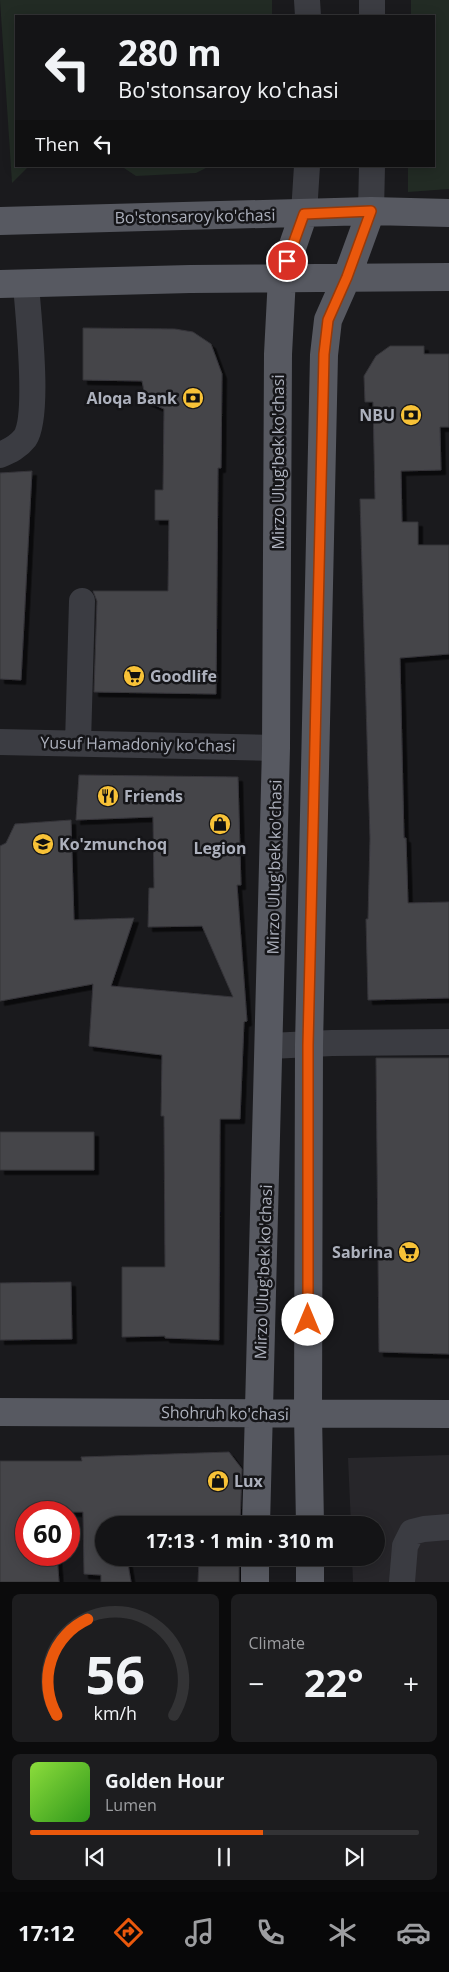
<!DOCTYPE html>
<html lang="en">
<head>
<meta charset="utf-8">
<style>
  :root { --surface:#141416; --page:#1d1d1f; --text:#f1f3f6; --muted:#9d9ea1; --line:#333335; --accent:#ea580c }
  body { margin:0; font-family:"Open Sans",sans-serif; background:var(--page); color:var(--text); height:100vh; display:flex; flex-direction:column; font-size:19px; white-space:nowrap }
  * { box-sizing:border-box; margin:0 }
  p { font-size:16px; color:var(--muted) }
  .icon { flex:none; width:28px; height:28px; fill:none; stroke:currentColor; stroke-width:2; stroke-linecap:round; stroke-linejoin:round }
  .map { position:relative; height:1582px; overflow:hidden }
  .panel { display:flex; flex-direction:column; gap:12px; padding:12px; background:#0b0b0c; flex:1 }
  .panel>* { flex:none }
  .guide { position:absolute; left:15px; top:15px; width:420px; height:152px; border-radius:0px; box-shadow:0 2px 12px #0003,0 0 0 1px var(--line); background:#141416; color:var(--text); overflow:hidden }
  .speed { position:absolute; left:15px; top:1501px; display:flex; gap:10px; font-size:25px; font-weight:700; text-align:center }
  .speed>* { display:grid; place-content:center; width:65px; height:65px; border-radius:50%; background:var(--surface); box-shadow:0 2px 12px #0003,0 0 0 1px var(--line); line-height:1 }
  .speed .limit { border:8px solid #d22; background:#fff; color:#111 }
  .pin { position:absolute; display:grid; place-items:center; width:42px; height:42px; color:#fff; margin:-21px; border:2px solid #fff; border-radius:50%; box-shadow:0 1px 5px #0007 }
  .me { position:absolute; width:55px; margin:-28px; rotate:0deg; stroke-linejoin:round; filter:drop-shadow(0 0 4px #0008) }
  .turn { display:flex; align-items:center; gap:18px; height:105px; padding:0 20px; font-size:22px }
  .turn .icon { width:65px; height:65px; stroke-width:2.5 }
  .turn b { display:block; font-size:35px; line-height:42px }
  .then { display:flex; align-items:center; height:48px; padding:0 20px; background:#0003; gap:10px; font-size:19px }
  .big { font-size:38px; font-weight:700; line-height:1.1 }
  .panel .card { flex:1; display:flex; flex-direction:column; justify-content:center; gap:8px; min-width:0; padding:0 18px; border-radius:8px; background:var(--page) }
  .panel .dial { align-items:center; gap:0 }
  .dial svg { height:130px; overflow:visible; fill:none; stroke:var(--line); stroke-width:7; stroke-linecap:round; text-anchor:middle }
  .dial text { fill:var(--text); stroke:none }
  .song { display:flex; align-items:center; gap:15px }
  .cover { width:60px; height:60px; border-radius:8px; background:linear-gradient(135deg,hsl(90 70% 55%),hsl(110 70% 35%)) }
  .played { height:5px; border-radius:2px; background:linear-gradient(90deg,var(--accent) 60%,var(--line) 60%) }
  .keys { display:flex; justify-content:space-around; direction:ltr }
  .heat { display:flex; justify-content:space-between; align-items:center; font-size:28px; direction:ltr }
  .panel .tiles { flex:1; display:grid; gap:12px; grid-template-columns:1fr 1fr }
  .card:last-child { grid-column:span 2 }
  .trip { position:absolute; left:95px; top:1516px; width:290px; height:50px; border-radius:25px; background:var(--surface); box-shadow:0 2px 12px #0003,0 0 0 1px var(--line); font-weight:700; line-height:50px; text-align:center }
  .tab-bar { display:flex; height:80px; justify-content:space-around; align-items:center; background:#080809; color:var(--muted) }
  .tab-bar .icon { width:35px; height:35px }
  .tab-bar .current { color:var(--accent) }
  .tab-bar b { font-size:22px; color:var(--text) }
  .map>svg:first-child { display:block }
</style>
</head>
<body>
<div class="map">
<svg width="449" height="1582" viewBox="0 0 449 1582">
  <defs>
    <filter id="shadow"><feDropShadow dx="4.5" dy="4.5" stdDeviation="0" flood-color="#0009"/></filter>
  </defs>
  <rect width="100%" height="100%" fill="#1a1a1d"/>
  <path fill="#27262a" d="M449 1455V1582H353L352 1558H376V1525H351L348 1458Z"/>
  <path fill="#222b24" d="M0 0H272V16H16V166H29L12 183Z
    M411 0H449V189L408 192V166H434V16H411Z
    M121 166H210L196 173 136 176Z"/>
  <path fill="#45454a" stroke="#353439" filter="url(#shadow)" d="M83 328 175 329 193 332 211 344 222 374 221 468H218L216 694 94 692 97 601 93 591H168L169 520H155V490H163L164 409 146 401 142 381 83 380Z
    M390 346H424V354H449V427H440L441 470 401 471 402 522H418V545H449V654L400 658 404 838H406L408 903 449 902V998L368 1000 366 919H368L370 839 360 499H375L373 402H365L364 376 376 356Z
    M32 471 21 680 0 679V473Z
    M79 775 238 777 241 885H237L247 1021 244 1022 240 1119H220L219 1340 165 1338V1336L122 1337V1267H165L164 1116H161L162 1055 89 1046 93 984 0 1001V846L6 843 15 824 71 820 74 920 134 918 111 986 233 997 202 926 148 927 149 888H154L153 817 76 820Z
    M376 1058H449V1354L379 1352Z
    M0 1132H94V1170H0Z
    M71 1282 72 1339 0 1340V1283Z
    M229 1452 242 1469 240 1525H104V1558H127L131 1582H101V1575L84 1574 83 1512H26V1555H57L59 1582H0V1461H82L81 1457Z
    M199 1558H239V1582H198Z"/>
  <g fill="none" stroke-linecap="round" stroke-linejoin="round">
    <path stroke="#3b3c42" stroke-width="26" d="M307 0 308 16
      M372 0V16
      M371 211 372 166
      M304 213 307 166
      M0 455C10 451 18 447 25 438 40 415 28 315 26 284
      M0 742 276 748
      M78 743 82 601
      M270 1046 332 1043 449 1042
      M402 1582 405 1546 412 1532 424 1529 449 1527"/>
    <path stroke="#575961" stroke-width="28" d="M0 221 371 211 449 213
      M0 284 190 279 449 277
      M0 1412 449 1414
      M256 1525 276 748 278 354 282 277 304 213
      M310 1525 308 1414 309 1045 324 355 328 320 347 277 371 211
      M310 1558V1582
      M255 1582V1558"/>
  </g>
  <g fill="none" stroke-linecap="round" stroke-linejoin="round">
    <g stroke="#983908" stroke-width="12">
      <path id="route" d="M287 261 304 214 371 211 347 277 328 320 324 354 308 1045V1320"/>
    </g>
    <use href="#route" stroke="#ea580c" stroke-width="9"/>
  </g>
  <defs>
    <g id="bank-disc" transform="scale(1.125)"><circle r="9.5" fill="#f8c237" stroke="#151518"/><path d="M-6-4H6V4H-6ZM0-2.3a2.3 2.3 0 1 0 0 4.6a2.3 2.3 0 1 0 0-4.6Z" fill="#111"/></g>
    <g id="supermarket-disc" transform="scale(1.125)"><circle r="9.5" fill="#f8c237" stroke="#151518"/><path d="M-6-5.5h2.5l.6 2H6L4.5 2H-2.5L-4.4-4H-6ZM-1.5 3.2a1.3 1.3 0 1 0 .1 0ZM3 3.2a1.3 1.3 0 1 0 .1 0Z" fill="#111"/></g>
    <g id="restaurant-disc" transform="scale(1.125)"><circle r="9.5" fill="#f8c237" stroke="#151518"/><path d="M-5-6h1v4h1v-4h1v4h1v-4h1v5L-1.5 .5V6h-2V.5L-5-1ZM5-6V6H3V1.5H1.5Q1.5-4 5-6Z" fill="#111"/></g>
    <g id="shop-disc" transform="scale(1.125)"><circle r="9.5" fill="#f8c237" stroke="#151518"/><path d="M-5-2.5h2.3a2.7 3.5 0 0 1 5.4 0H5L5.5 6h-11ZM-1.5-2.5h3a1.5 2.3 0 0 0-3 0Z" fill="#111"/></g>
    <g id="school-disc" transform="scale(1.125)"><circle r="9.5" fill="#f8c237" stroke="#151518"/><path d="M0-5L7-2L0 1L-7-2ZM-4 1L0 2.5L4 1V4Q0 6-4 4Z" fill="#111"/></g>
  </defs>
  <g fill-rule="evenodd">
    <use href="#bank-disc" x="193" y="398"/>
    <use href="#bank-disc" x="411" y="415"/>
    <use href="#supermarket-disc" x="134" y="676"/>
    <use href="#restaurant-disc" x="108" y="796"/>
    <use href="#shop-disc" x="220" y="824"/>
    <use href="#school-disc" x="43" y="844"/>
    <use href="#supermarket-disc" x="409" y="1252"/>
    <use href="#shop-disc" x="218" y="1481"/>
  </g>
  <g text-anchor="middle" dominant-baseline="central" stroke-width="5" stroke-linejoin="round" paint-order="stroke">
    <g font-size="16" fill="#adb1bd" stroke="#151518">
      <text transform="translate(195 216) rotate(-1)">Bo'stonsaroy ko'chasi</text>
      <text transform="translate(278 462) rotate(-90)">Mirzo Ulug'bek ko'chasi</text>
      <text transform="translate(138 744) rotate(1)">Yusuf Hamadoniy ko'chasi</text>
      <text transform="translate(274 867) rotate(-89)">Mirzo Ulug'bek ko'chasi</text>
      <text transform="translate(263 1272) rotate(-88)">Mirzo Ulug'bek ko'chasi</text>
      <text transform="translate(225 1413) rotate(1)">Shohruh ko'chasi</text>
    </g>
    <g font-size="16" font-weight="bold" fill="#adb1bd" stroke="#151518" text-anchor="start">
      <text x="177" y="398" text-anchor="end">Aloqa Bank</text>
      <text x="395" y="415" text-anchor="end">NBU</text>
      <text x="150" y="676">Goodlife</text>
      <text x="124" y="796">Friends</text>
      <text x="59" y="844">Ko'zmunchoq</text>
      <text x="220" y="848" text-anchor="middle">Legion</text>
      <text x="393" y="1252" text-anchor="end">Sabrina</text>
      <text x="234" y="1481">Lux</text>
    </g>
  </g>
</svg>
<div class="speed"><div class="limit">60</div></div>
<div class="pin" style="left:287px;top:261px;background:#d93025"><svg class="icon" aria-label="arrive" viewBox="0 0 24 24"><path d="M6 21V4h12l-3 4 3 4H6"/></svg></div>
<svg class="me" style="left:308px;top:1320px" viewBox="-20 -20 40 40"><circle r="19" fill="#fff"/><path d="M0-13L10 11 0 6-10 11z" fill="#ea580c"/></svg>
<div class="trip">17:13 · 1 min · 310 m</div>
<div class="guide">
<div class="turn"><svg class="icon" aria-label="left" viewBox="0 0 24 24"><path d="M17 20v-9H6M10 6l-5 5 5 5"/></svg><div><b>280 m</b>Bo'stonsaroy ko'chasi</div></div>
<div class="then">Then<svg class="icon" aria-label="left" viewBox="0 0 24 24"><path d="M17 20v-9H6M10 6l-5 5 5 5"/></svg></div>
</div>
</div>
<section class="panel">
<div class="tiles">
<div class="card dial"><svg viewBox="0 0 100 80">
<path d="M14 69A42 42 0 1 1 86 69"/>
<path d="M14 69A42 42 0 0 1 33 10" stroke="#ea580c"/>
<text x="50" y="56" font-size="32" font-weight="700">56</text>
<text x="50" y="72" font-size="11">km/h</text>
</svg></div>
<div class="card"><p>Climate</p>
<div class="heat"><a>−</a><b class="big">22°</b><a>+</a></div>
</div>
<div class="card">
<div class="song"><i class="cover"></i><div><b>Golden Hour</b><p>Lumen</p></div></div>
<div class="played"></div>
<div class="keys"><svg class="icon" aria-label="previous" viewBox="0 0 24 24"><path d="M18 5L8 12l10 7zM5 5v14"/></svg><svg class="icon" aria-label="pause" viewBox="0 0 24 24"><path d="M8 5v14M16 5v14"/></svg><svg class="icon" aria-label="next" viewBox="0 0 24 24"><path d="M6 5l10 7-10 7zM19 5v14"/></svg></div>
</div>
</div>
</section>
<nav class="tab-bar">
<b>17:12</b>
<svg class="icon current" aria-label="directions" viewBox="0 0 24 24"><path d="M12 3l9 9-9 9-9-9zM9 14v-3h6M13 9l2 2-2 2"/></svg>
<svg class="icon" aria-label="music" viewBox="0 0 24 24"><path d="M9 18V5l10-2v13"/><circle cx="6" cy="18" r="3"/><circle cx="16" cy="16" r="3"/></svg>
<svg class="icon" aria-label="phone" viewBox="0 0 24 24"><path d="M5 4h4l2 5-3 2q2 4 5 5l2-3 5 2v4C11 20 4 13 5 4z"/></svg>
<svg class="icon" aria-label="climate" viewBox="0 0 24 24"><path d="M12 3v18M4 7l16 10M4 17L20 7"/></svg>
<svg class="icon" aria-label="car" viewBox="0 0 24 24"><path d="M5 17H2v-5l4-1 3-4h7l3 4 3 1v5h-3M9 17h6M6 11h13"/><circle cx="7" cy="17" r="2"/><circle cx="17" cy="17" r="2"/></svg>
</nav>
</body>
</html>
